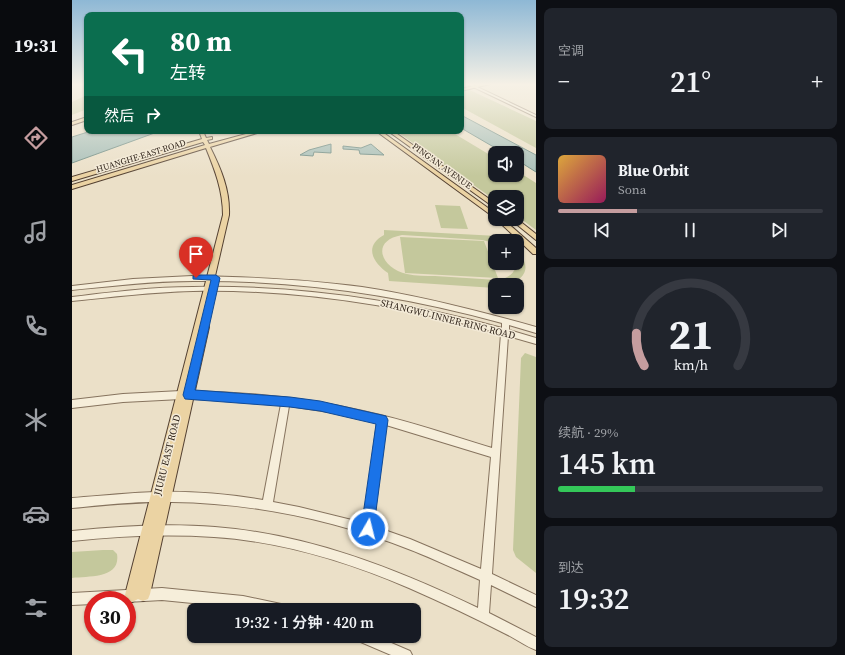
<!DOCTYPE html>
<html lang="zh">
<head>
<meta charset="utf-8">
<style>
  :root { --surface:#171b24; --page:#20242c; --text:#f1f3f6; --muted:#9ea1a6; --line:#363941; --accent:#c59d9f }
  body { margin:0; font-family:"Source Serif 4","Noto Sans SC",serif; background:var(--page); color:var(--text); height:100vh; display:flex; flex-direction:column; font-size:15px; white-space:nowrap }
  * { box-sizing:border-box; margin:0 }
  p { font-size:13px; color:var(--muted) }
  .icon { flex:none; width:22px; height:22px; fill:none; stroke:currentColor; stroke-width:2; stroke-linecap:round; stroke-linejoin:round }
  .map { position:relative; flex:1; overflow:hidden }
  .drawer { display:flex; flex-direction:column; gap:8px; padding:8px; background:#0d0f14; width:309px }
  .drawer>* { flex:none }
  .banner { position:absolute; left:12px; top:12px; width:380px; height:122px; border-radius:8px; box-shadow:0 1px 3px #0004; background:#0b6e4f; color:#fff; overflow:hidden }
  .buttons { position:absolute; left:416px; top:146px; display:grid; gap:8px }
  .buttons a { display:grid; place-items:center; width:36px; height:36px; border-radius:8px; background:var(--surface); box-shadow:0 1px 3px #0004; font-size:20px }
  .speed { position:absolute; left:12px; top:591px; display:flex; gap:8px; font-size:20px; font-weight:700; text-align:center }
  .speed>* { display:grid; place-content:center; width:52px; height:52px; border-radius:50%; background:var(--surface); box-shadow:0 1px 3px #0004; line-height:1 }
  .speed .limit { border:6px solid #d22; background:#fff; color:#111 }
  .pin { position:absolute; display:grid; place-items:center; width:34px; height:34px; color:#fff; margin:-41px -17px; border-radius:50% 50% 50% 0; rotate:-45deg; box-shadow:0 0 4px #0007 }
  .pin .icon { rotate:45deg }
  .me { position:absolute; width:44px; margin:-22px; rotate:8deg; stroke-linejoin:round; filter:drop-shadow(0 0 3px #0008) }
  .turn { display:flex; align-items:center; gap:14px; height:84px; padding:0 20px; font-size:18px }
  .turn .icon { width:52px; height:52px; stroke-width:2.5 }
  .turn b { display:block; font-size:28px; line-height:34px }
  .then { display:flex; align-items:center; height:38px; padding:0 20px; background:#0003; gap:8px; font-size:15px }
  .big { font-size:30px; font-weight:600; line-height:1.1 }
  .drawer .widget { flex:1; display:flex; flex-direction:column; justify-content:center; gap:6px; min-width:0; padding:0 14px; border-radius:8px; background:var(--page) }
  .drawer .dial { align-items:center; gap:0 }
  .dial svg { height:104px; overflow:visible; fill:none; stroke:var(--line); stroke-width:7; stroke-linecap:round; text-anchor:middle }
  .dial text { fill:var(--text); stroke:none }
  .song { display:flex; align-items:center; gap:12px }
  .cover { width:48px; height:48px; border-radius:6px; background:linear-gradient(135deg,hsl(40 70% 55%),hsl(330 70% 35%)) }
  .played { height:4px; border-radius:2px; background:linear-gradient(90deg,var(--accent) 30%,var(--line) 30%) }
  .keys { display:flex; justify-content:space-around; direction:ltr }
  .heat { display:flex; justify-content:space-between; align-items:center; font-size:22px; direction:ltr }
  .charge { height:6px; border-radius:3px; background:linear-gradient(90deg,#34c759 29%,var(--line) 0) }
  .trip { position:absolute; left:115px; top:603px; width:234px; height:40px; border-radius:8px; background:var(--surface); box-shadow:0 1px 3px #0004; font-weight:600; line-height:40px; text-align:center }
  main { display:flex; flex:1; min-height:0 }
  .menu { display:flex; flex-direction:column; width:72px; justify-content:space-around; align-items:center; background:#090b0e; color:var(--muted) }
  .menu .icon { width:28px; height:28px }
  .menu .active { color:var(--accent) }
  .menu b { font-size:18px; color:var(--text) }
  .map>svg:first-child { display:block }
</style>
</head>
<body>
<main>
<nav class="menu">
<b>19:31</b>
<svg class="icon active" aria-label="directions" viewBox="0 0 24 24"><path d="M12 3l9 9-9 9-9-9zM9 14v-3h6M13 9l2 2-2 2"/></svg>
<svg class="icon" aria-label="music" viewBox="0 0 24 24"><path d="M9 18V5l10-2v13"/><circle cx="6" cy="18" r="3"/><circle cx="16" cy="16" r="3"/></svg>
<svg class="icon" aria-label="phone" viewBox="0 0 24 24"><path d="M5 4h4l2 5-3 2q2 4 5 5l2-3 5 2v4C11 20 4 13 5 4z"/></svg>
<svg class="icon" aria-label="climate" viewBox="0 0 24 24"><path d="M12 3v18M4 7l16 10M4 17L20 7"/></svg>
<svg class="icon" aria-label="car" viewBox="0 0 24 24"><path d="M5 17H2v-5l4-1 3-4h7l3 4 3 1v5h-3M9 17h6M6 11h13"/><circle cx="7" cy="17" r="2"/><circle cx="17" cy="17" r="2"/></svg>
<svg class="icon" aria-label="filters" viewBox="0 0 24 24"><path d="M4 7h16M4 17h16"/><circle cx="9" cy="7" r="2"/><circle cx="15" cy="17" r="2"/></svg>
</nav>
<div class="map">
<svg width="464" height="655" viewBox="0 0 464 655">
  <rect width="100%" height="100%" fill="#ebe0c8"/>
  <path fill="#c4c89c" d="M389 86 464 121V148L389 107Z
    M15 95V109L0 115V102Z
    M324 131H378L423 158V175H445V171L464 183V230L445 216V197H423V200Z
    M363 205 388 206 396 229 369 228Z
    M312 230 426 236 429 241H423V243L410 240 330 235C297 241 310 269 335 274 344 276 354 276 363 276 384 277 405 279 425 280 444 277 445 267 445 251 454 260 458 271 446 280L450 289H445V285H423V288L317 281 316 273C300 262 292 246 312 235Z
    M328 237 412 241 426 278 333 273Z
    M453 353 464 357V573L444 557 441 550 449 358Z
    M31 550H41L45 554C49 579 17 576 0 578V552Z"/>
  <path fill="#a8bfb8" stroke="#708d85" d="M389 115 464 155V172L445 160V153H432L389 128Z
    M19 131H88L0 163V137Z
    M259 144V153L242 152 241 156 228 155 237 150Z
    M299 144 312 155 288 154 287 150 271 149V146L289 148Z"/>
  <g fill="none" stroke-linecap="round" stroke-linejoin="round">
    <g stroke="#86735e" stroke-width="2">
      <path id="minor" d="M395 84H399L464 115V117Z
        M120 276C177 277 232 279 290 287 349 296 407 311 464 327V333L437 325V330L464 338V344L436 336 420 574 464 595V607L419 585 417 613 464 637V650C453 646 443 638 432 633 401 617 369 602 337 588 277 562 207 541 142 537 94 534 47 536 0 541V531C47 526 95 523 143 527 235 534 323 568 406 608L408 580C385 570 362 559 339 550 263 520 181 503 100 502 66 501 33 505 0 508V498C28 496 55 493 83 492 119 491 156 494 191 500L209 404 161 400 117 399 114 398 113 395 112 398 109 399 51 402 0 408V400L51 394 109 391 112 392 113 395 114 392 117 391C176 392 234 398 291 411 335 420 377 435 420 448L429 334C329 305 226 289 121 291 80 292 40 297 0 301V297C40 292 81 287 121 287 226 285 329 300 430 328V323C329 295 226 280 121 281 81 281 40 286 0 290V286L61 279ZM217 406 270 414 305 422 292 523 227 507 201 502ZM314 425 419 457 409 569 338 539 301 526Z
        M90 588 171 596 209 604 213 606 215 610H181L171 608 90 600 55 602V600H21V604L0 605V593Z
        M282 636H303L338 651 340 655H319L284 640Z"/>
    </g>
    <g stroke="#544132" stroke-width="2">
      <path id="major" d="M409 84H418L389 91V89Z
        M15 117V120L0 125V122Z
        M127 131H131L134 138 140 137V139L135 140 137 144 185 131H192L138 147C149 169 158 190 157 215L132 324H136L137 327 78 594 76 599 71 601 66 599 60 602 55 600 53 595 151 215C151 191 143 170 134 148L0 189V185L133 145 131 142 0 181V177L130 139Z
        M304 131H309L423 213V218Z
        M316 131H321L423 203V208Z
        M424 219H431L464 248V254H461Z
        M438 219H445L464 234V240Z"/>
    </g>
    <use href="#minor" fill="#f6eeda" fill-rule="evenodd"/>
    <use href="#major" fill="#ebd3a3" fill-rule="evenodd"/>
  </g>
  <linearGradient id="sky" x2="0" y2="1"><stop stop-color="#8eb8d5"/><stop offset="0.48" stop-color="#f6f1e6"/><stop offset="1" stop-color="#f6f1e6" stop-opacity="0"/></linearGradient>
  <rect width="464" height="176" fill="url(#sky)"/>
  <path fill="#1a73e8" stroke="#114b97" d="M124 275H144L148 278 123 390 218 397 248 401 314 416 316 420 301 534 296 536 291 534 289 529 304 424 248 411 218 407 113 399 111 395 139 280 121 279V276Z"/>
  <g text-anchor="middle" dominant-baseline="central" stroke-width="3" stroke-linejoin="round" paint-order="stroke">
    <g font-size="9" fill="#372b21" stroke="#f3ead7">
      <text transform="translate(69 156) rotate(-17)">HUANGHE EAST ROAD</text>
      <text transform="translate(370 166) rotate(36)">PING'AN AVENUE</text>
    </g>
    <g font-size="10" fill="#372b21" stroke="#f3ead7">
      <text transform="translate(376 319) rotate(14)">SHANGWU INNER RING ROAD</text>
      <text transform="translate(95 455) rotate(-76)">JIURU EAST ROAD</text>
    </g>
  </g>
</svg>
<div class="buttons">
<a><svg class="icon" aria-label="sound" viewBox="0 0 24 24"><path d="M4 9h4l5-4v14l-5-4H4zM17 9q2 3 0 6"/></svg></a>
<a><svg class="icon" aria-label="layers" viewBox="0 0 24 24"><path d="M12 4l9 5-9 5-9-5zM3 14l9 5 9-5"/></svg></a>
<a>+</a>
<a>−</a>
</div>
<div class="speed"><div class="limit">30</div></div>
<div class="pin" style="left:124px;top:278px;background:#d93025"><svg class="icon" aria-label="arrive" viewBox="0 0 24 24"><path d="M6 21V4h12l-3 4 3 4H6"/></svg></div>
<svg class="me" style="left:296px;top:529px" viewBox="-20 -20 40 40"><circle r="17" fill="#1a73e8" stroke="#fff" stroke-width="3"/><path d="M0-11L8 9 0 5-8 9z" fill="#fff"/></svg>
<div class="trip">19:32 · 1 分钟 · 420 m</div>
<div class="banner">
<div class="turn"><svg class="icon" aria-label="left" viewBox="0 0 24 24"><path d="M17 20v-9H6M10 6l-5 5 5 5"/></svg><div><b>80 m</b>左转</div></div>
<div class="then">然后<svg class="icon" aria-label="right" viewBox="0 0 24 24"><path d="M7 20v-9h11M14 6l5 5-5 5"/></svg></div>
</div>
</div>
<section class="drawer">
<div class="widget"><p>空调</p>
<div class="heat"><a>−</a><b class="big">21°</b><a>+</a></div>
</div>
<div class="widget">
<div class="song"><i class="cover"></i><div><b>Blue Orbit</b><p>Sona</p></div></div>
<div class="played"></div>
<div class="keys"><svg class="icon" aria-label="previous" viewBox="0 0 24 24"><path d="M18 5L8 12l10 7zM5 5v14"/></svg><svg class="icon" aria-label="pause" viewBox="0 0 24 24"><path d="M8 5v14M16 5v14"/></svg><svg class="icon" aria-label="next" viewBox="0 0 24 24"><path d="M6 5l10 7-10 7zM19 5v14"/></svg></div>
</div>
<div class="widget dial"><svg viewBox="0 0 100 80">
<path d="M14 69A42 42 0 1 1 86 69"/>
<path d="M14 69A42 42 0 0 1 8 44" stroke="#c59d9f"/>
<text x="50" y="56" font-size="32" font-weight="700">21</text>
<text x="50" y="72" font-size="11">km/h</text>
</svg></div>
<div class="widget"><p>续航 · 29%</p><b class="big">145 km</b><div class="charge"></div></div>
<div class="widget"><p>到达</p><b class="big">19:32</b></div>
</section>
</main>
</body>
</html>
